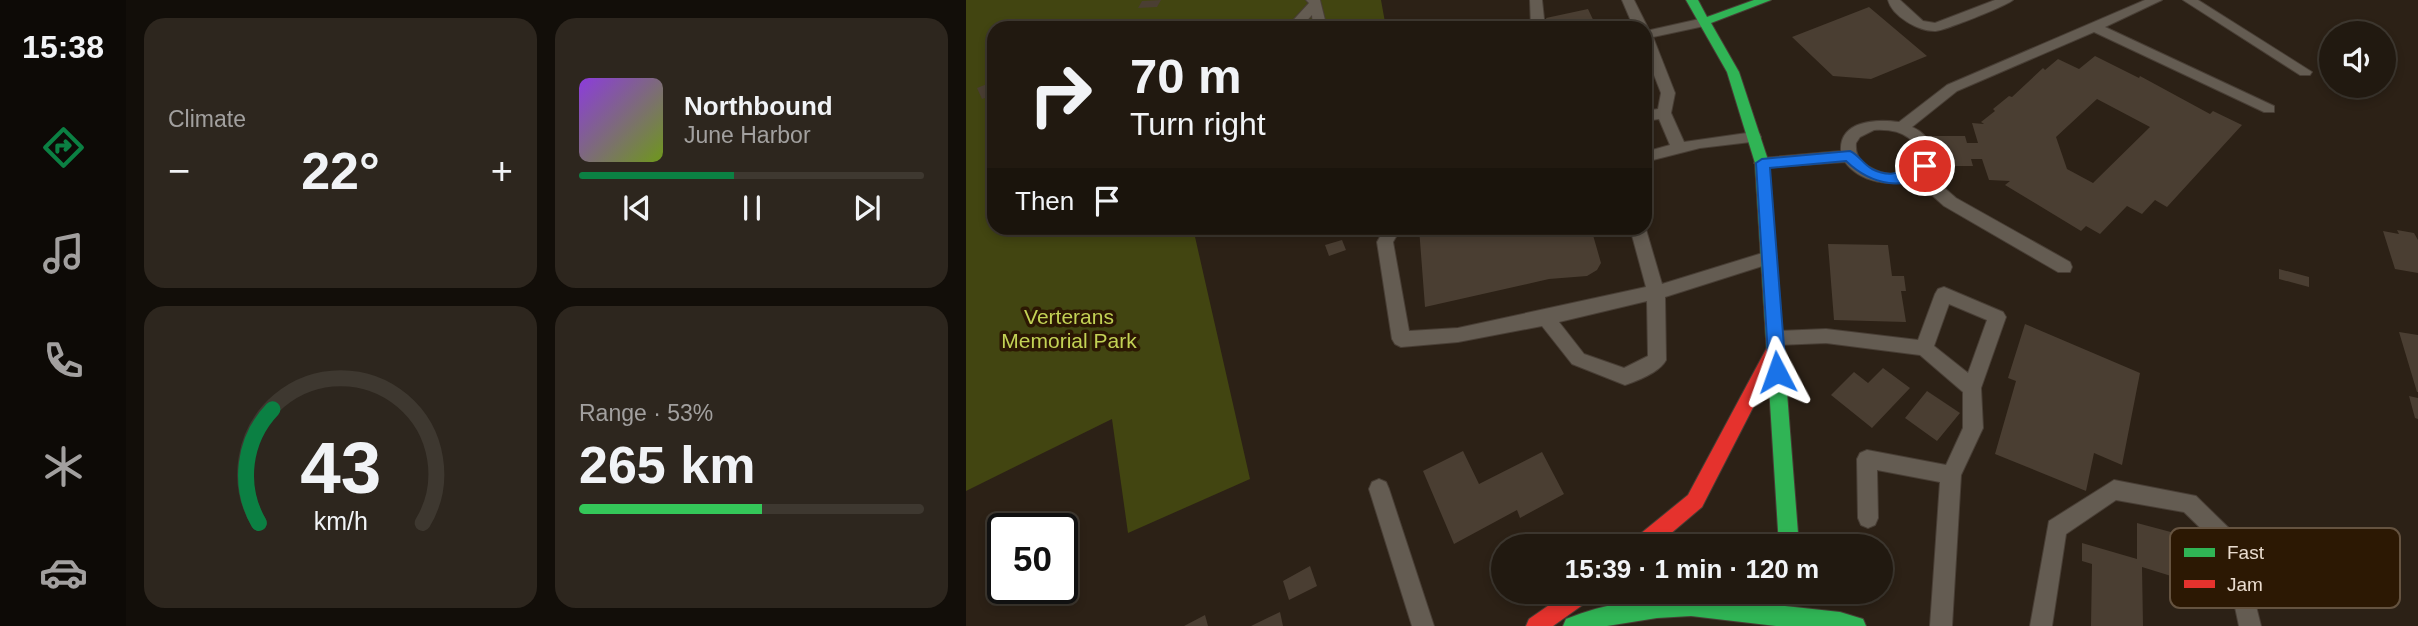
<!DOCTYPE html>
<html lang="en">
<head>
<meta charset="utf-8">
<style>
  :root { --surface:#211910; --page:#2d261e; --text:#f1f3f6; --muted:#a2a09f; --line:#3e3830; --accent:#0b8043 }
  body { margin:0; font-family:Arial,sans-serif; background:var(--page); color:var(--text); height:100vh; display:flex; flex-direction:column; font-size:26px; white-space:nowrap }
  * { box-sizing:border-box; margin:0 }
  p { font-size:23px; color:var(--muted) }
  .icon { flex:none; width:38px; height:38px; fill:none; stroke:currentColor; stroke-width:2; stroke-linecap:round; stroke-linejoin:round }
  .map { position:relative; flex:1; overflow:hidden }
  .panel { display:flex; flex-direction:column; gap:18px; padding:18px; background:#120e09; width:840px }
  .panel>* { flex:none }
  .top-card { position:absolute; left:21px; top:21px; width:665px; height:214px; border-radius:21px; box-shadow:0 4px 10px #0003,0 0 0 2px var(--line); background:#211910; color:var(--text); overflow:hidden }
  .controls { position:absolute; left:1353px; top:21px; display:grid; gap:14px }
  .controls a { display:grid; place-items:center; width:77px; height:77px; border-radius:50%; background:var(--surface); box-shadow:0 4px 10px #0003,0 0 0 2px var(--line); font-size:35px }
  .speed { position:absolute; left:21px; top:513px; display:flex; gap:14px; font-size:35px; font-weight:700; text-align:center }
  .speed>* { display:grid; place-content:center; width:91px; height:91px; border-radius:50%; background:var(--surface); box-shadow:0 4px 10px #0003,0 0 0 2px var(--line); line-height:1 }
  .speed .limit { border:4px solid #111; border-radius:10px; background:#fff; color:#111 }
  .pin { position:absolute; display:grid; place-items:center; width:60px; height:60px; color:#fff; margin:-30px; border:4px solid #fff; border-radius:50%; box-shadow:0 2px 7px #0007 }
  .me { position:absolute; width:77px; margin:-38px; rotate:356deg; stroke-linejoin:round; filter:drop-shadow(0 0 5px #0008) }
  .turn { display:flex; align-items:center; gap:24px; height:147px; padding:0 28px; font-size:32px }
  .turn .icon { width:91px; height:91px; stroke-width:2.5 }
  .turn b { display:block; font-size:49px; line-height:60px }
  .then { display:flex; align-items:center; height:66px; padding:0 28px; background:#0003; gap:14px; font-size:26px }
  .big { font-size:52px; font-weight:600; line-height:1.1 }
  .panel .card { flex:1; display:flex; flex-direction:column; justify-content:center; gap:10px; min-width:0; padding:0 24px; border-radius:21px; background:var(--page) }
  .panel .dial { align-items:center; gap:0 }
  .dial svg { height:182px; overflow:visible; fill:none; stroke:var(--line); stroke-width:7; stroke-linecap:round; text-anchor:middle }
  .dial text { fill:var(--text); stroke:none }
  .song { display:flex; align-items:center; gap:21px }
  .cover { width:84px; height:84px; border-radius:10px; background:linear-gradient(135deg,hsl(270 70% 55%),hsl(80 70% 35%)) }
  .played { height:7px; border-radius:4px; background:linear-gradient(90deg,var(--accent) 45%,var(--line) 45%) }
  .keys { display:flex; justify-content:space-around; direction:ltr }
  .heat { display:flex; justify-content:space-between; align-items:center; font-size:38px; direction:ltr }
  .charge { height:10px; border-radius:5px; background:linear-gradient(90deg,#34c759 53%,var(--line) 0) }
  .panel .tiles { flex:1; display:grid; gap:18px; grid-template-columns:repeat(2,1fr) }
  .trip { position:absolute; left:525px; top:534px; width:402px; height:70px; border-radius:35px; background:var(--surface); box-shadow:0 4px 10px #0003,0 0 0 2px var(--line); font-weight:600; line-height:70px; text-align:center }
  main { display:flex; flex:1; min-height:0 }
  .tabs { display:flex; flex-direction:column; width:126px; justify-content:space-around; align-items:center; background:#0d0a06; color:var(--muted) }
  .tabs .icon { width:49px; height:49px }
  .tabs .selected { color:var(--accent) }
  .tabs b { font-size:32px; color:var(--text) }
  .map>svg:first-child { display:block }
</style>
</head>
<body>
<main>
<nav class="tabs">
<b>15:38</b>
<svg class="icon selected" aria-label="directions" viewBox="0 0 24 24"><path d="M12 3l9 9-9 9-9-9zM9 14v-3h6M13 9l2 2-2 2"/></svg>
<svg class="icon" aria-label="music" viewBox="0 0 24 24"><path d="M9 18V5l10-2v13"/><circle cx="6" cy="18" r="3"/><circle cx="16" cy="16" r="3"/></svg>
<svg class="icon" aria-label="phone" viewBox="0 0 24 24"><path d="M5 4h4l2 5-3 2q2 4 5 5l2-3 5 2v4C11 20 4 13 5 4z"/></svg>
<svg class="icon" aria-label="climate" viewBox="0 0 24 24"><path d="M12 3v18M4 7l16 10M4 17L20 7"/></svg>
<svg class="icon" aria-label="car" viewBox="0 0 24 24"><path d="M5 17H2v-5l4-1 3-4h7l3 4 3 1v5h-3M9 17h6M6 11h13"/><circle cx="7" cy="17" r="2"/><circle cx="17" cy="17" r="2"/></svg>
</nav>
<section class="panel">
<div class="tiles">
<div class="card"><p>Climate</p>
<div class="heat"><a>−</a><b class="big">22°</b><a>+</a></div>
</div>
<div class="card">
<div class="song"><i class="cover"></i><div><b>Northbound</b><p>June Harbor</p></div></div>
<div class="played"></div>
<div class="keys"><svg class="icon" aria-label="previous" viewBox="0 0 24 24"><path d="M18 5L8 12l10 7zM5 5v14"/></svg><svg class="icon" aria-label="pause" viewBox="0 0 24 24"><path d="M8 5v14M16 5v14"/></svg><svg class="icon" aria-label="next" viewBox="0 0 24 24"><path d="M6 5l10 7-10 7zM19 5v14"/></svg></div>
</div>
<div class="card dial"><svg viewBox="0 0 100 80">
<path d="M14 69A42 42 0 1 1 86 69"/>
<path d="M14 69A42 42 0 0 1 20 19" stroke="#0b8043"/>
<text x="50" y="56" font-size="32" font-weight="700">43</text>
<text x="50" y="72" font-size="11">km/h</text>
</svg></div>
<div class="card"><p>Range · 53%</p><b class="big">265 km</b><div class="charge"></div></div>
</div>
</section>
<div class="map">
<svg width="1452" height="626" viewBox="0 0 1452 626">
  <rect width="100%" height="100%" fill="#2c2116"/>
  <path fill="#424511" d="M0 0H415L420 28H28V228H227L284 479 162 533 146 419 0 491Z"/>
  <path fill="#4a3e32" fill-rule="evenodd" d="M195 0 191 7 172 8 176 1Z
    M903 7 961 56 905 79 867 76 826 37Z
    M622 9 631 28H584L580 18Z
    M1129 56 1173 78 1174 76 1244 114 1247 111 1276 125 1201 207 1189 200 1176 214 1161 206 1134 234 1120 226 1115 231 1039 185 1044 181 1023 180 1016 159H1005L1007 166H970L963 136H999L1001 143H1012L1006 123 1018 124 1015 122 1029 111 1027 109 1043 96 1046 97 1077 68 1079 70 1092 59 1113 69ZM1131 99 1184 127 1127 183 1101 169 1090 137Z
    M26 82 28 95 16 99 11 88Z
    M453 228H625L635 263 631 270 621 276 583 279 459 307Z
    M1431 230 1448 233 1452 240V273L1429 269 1417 231 1433 234Z
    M376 240 380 250 363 256 359 245Z
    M862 244 922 245 926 276H938L940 291H935L940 322 868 320Z
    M1313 269 1343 277V287L1313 279Z
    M1059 324 1174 373 1156 465 1128 453 1120 491 1029 454 1050 381 1042 378Z
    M1433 332 1452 335V392H1451Z
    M917 368 944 388 906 428 865 395 888 372 902 383Z
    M961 391 994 413 971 441 939 418Z
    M1443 396 1452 398V419L1449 418Z
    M497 451 513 484 576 452 598 494 554 518 551 510 488 544 457 471Z
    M1171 523 1216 535 1218 580 1176 567 1177 626H1125L1126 564 1116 561V543L1171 559Z
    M344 566 351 586 323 600 317 581Z
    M314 612 317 626H285Z
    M239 615 242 626H218Z"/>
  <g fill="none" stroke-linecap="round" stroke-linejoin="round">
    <g stroke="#483e35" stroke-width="2">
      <path id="lane" d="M340 0H354L361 28H347L346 15 334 28H320L343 3Z
        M564 0H576L579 28H565Z
        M656 0H668L682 28 680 31 738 18 744 22 743 25 687 37 709 93 705 113 718 142 788 132 793 133 795 137 793 141 734 148 679 162V152L704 145 693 119 679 121V111L692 109 695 93 679 52V28H668Z
        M922 0H934L957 21 969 23 1029 0H1047C1040 6 980 30 970 31 953 32 926 16 922 0Z
        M1179 0H1196L1139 27 1308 106V112H1298L1128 32 991 91 946 127C966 136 971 153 960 172L990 198 1104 262 1106 267 1104 272H1092L978 206 949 180C926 187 894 183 879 162L796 168 788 163 796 158 875 151C873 120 911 119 933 122L981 85ZM908 130C976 126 954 197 902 166 893 160 889 154 890 143L894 137Z
        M1217 0H1232L1346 72 1344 75H1334Z
        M679 226 696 284 803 251 809 252 811 257 809 262 699 297 700 360C694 372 671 381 659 385L606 364 576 326 492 342 435 347 429 344 426 339 411 242 419 228H435L427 242 443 331 492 328 680 287 664 228ZM681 301 682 356 658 368 618 354 593 322Z
        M978 287 1037 312 1040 317 1015 388 1017 428 995 475 986 626H964L974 482 911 470 912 518 909 525 902 528 895 525 892 518 891 459 894 453 901 450 980 465 997 428V392L954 355 860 343 809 345 803 343 800 338 803 333 809 331 860 329 952 340 969 294 972 289ZM983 304 1021 320 1002 373 968 346Z
        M413 479 420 482 423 489 468 626H446L403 489 406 482Z
        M1148 480 1230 496 1273 538 1295 626H1273L1257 550 1218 512 1150 500 1100 534 1086 626H1064L1083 521Z"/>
    </g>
    <g stroke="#483e35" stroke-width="2">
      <path id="fast" d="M720 0H732L741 17 788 0H805L745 23 773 72 803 163 833 546H813L789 163 761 72Z
        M725 596 874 612 897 619 900 626H810L725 616 691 618 641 626H597L600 619C639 603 682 597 725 596Z"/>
    </g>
    <g stroke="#483e35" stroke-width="2">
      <path id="jam" d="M810 340 816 342 818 347 736 507 690 546H665L668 539 722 495 804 342Z
        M602 592H628L625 599 587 626H560L563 619Z"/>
    </g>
    <use href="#lane" fill="#645c52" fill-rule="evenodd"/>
    <use href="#fast" fill="#30b455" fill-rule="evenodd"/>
    <use href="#jam" fill="#e5322d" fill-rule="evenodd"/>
  </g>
  <path fill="#1a73e8" stroke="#114b97" stroke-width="2" d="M884 151C893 155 897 164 906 169 930 181 938 167 959 161L966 166C942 195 904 184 880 161L804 168 820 372 817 377 811 379 806 377 803 372 790 163 796 159Z"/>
  <g text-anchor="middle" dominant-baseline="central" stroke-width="7" stroke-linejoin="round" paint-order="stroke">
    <g font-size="21" fill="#c3d255" stroke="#2c1803">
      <text x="103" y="316">Verterans<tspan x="103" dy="24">Memorial Park</tspan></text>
    </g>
  </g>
  <rect x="1204" y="528" width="230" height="80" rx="10" fill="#2c1803" stroke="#655340" stroke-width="2"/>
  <rect x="1218" y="548" width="31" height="9" fill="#30b455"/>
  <rect x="1218" y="580" width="31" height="8" fill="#e5322d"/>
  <g font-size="19" fill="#eadccf">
    <text x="1261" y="559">Fast</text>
    <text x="1261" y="591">Jam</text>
  </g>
</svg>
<div class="controls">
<a><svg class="icon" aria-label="sound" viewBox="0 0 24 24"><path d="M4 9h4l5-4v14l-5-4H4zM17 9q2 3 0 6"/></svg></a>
</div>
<div class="speed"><div class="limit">50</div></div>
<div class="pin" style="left:959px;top:166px;background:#d93025"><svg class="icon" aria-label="arrive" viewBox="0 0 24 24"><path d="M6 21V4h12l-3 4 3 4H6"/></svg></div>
<svg class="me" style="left:811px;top:372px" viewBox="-20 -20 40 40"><path d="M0-17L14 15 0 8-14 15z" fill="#1a73e8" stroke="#fff" stroke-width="4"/></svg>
<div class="trip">15:39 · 1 min · 120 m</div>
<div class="top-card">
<div class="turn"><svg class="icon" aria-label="right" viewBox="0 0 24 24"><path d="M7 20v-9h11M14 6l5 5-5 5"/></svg><div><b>70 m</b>Turn right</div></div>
<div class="then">Then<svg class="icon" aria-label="arrive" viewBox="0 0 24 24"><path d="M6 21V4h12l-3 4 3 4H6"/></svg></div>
</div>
</div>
</main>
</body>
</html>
